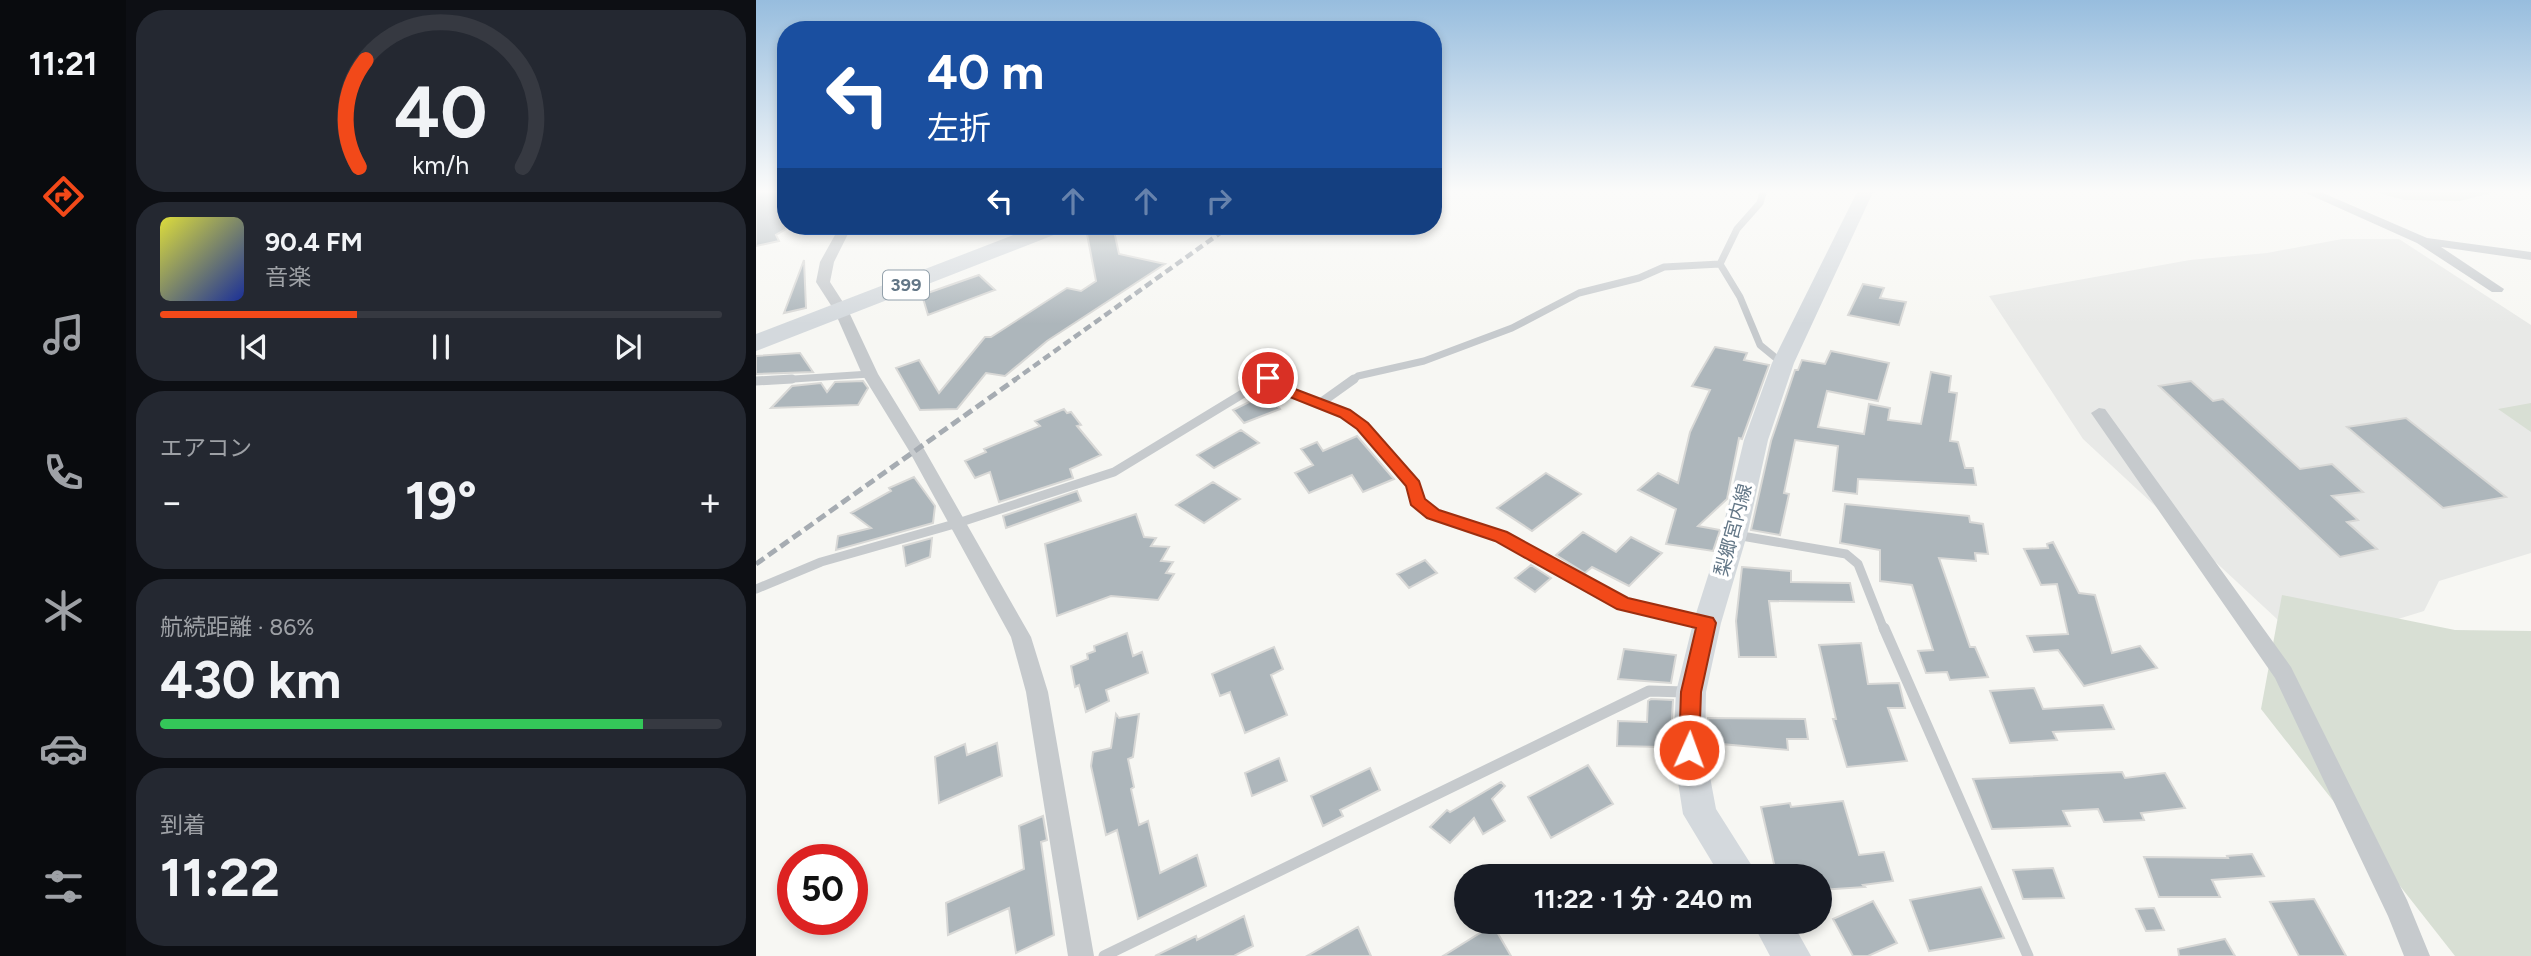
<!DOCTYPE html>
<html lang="ja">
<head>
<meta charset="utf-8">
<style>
  :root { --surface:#171b24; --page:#242831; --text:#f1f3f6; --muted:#9ea1a6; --line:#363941; --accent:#f24919 }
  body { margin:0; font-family:Figtree,"Noto Sans JP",sans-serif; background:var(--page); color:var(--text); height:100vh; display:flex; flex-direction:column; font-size:26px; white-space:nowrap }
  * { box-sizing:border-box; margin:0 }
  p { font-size:23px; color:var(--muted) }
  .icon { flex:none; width:38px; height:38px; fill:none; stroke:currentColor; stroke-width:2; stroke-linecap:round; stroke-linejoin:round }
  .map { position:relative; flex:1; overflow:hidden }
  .drawer { display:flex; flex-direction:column; gap:10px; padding:10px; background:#0d0f14; width:630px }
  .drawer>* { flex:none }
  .banner { position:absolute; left:21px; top:21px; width:665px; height:214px; border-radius:28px; box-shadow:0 4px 10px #0003; background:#1a4fa0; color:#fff; overflow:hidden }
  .speed { position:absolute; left:21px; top:844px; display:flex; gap:14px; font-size:35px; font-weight:700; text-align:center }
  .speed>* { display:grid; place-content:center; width:91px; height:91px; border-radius:50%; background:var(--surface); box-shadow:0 4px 10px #0003; line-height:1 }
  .speed .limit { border:10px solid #d22; background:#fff; color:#111 }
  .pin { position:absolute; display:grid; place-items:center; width:60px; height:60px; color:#fff; margin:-30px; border:4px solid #fff; border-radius:50%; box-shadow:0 2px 7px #0007 }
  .me { position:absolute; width:77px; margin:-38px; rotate:2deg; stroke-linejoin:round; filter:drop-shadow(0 0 5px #0008) }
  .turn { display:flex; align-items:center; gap:24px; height:147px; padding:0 35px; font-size:32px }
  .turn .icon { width:91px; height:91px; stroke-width:2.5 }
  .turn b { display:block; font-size:49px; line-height:60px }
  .lanes { display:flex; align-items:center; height:66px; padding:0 35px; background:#0003; justify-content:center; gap:35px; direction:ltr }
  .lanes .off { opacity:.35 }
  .big { font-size:52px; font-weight:700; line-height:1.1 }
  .drawer .card { flex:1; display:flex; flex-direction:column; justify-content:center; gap:10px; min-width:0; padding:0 24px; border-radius:28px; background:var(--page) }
  .drawer .dial { align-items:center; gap:0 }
  .dial svg { height:182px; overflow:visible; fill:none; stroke:var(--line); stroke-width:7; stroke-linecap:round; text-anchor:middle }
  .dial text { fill:var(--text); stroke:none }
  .song { display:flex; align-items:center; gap:21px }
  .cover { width:84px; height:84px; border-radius:10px; background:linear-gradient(135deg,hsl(60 70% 55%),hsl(230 70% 35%)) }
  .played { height:7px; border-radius:4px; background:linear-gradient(90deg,var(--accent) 35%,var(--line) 35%) }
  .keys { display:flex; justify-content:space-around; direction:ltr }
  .heat { display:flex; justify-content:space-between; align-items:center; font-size:38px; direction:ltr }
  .charge { height:10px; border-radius:5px; background:linear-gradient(90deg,#34c759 86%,var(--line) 0) }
  .trip { position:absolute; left:698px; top:864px; width:378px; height:70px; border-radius:35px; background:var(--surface); box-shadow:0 4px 10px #0003; font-weight:700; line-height:70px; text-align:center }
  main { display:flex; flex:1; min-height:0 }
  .tabs { display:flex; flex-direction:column; width:126px; justify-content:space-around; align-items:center; background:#090b0e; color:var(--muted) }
  .tabs .icon { width:49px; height:49px }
  .tabs .current { color:var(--accent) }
  .tabs b { font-size:32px; color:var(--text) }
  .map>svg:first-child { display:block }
</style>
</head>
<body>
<main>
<nav class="tabs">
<b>11:21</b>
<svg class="icon current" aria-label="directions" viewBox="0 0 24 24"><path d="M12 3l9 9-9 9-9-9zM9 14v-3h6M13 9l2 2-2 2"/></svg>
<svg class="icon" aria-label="music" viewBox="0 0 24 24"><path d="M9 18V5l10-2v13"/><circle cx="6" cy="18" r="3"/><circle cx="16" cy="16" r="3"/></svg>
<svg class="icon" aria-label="phone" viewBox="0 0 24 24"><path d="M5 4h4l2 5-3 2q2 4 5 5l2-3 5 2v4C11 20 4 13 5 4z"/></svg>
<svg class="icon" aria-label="climate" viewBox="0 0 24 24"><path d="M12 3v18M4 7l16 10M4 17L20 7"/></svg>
<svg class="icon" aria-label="car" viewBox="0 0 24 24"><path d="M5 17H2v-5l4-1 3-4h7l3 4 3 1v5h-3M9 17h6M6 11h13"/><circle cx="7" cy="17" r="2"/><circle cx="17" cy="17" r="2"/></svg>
<svg class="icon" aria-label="filters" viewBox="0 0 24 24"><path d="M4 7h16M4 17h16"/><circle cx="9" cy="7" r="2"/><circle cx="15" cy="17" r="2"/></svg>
</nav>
<section class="drawer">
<div class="card dial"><svg viewBox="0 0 100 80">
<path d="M14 69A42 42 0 1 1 86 69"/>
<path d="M14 69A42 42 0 0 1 17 22" stroke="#f24919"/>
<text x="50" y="56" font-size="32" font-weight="700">40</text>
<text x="50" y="72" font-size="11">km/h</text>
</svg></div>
<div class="card">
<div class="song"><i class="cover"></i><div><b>90.4 FM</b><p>音楽</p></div></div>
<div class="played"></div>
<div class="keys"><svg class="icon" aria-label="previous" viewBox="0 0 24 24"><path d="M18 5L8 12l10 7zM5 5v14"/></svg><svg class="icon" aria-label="pause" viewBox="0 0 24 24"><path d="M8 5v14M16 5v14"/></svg><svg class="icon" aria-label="next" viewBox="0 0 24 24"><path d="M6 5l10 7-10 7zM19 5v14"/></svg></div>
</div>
<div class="card"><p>エアコン</p>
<div class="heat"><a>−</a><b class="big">19°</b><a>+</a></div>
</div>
<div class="card"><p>航続距離 · 86%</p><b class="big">430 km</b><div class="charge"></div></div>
<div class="card"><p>到着</p><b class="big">11:22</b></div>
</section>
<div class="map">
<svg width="1775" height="956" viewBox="0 0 1775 956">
  <rect width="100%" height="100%" fill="#f7f7f3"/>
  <path fill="#e8e9e7" d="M1586 239H1643L1775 325V553L1683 581 1668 611 1551 647 1327 439 1233 296 1434 260 1511 253Z"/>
  <path fill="#d8dfd4" d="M1612 190H1746L1704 201 1648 200Z
    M1775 403V432L1742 409Z
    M1526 595 1699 630 1775 631V956H1699L1505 709Z"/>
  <path fill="#adb6bb" stroke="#d8d8d6" stroke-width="2" d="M0 190H30V229L20 235 23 241 0 246Z
    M346 226H357L363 254 409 264 291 341 249 376 230 373 201 409 164 410 140 368 163 360 183 393 229 337H235L311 288 325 291 340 281 330 229Z
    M48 260 50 308 28 313Z
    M223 275 239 290 172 315 166 295Z
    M1107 284 1128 288 1124 298 1150 302 1143 325 1092 315Z
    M959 347 991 353 988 360 1013 365 986 439 983 438 971 499 942 526 964 530 957 551 910 544 920 509 882 490 902 473 922 483 934 432 954 390 936 386Z
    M1075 351 1133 363 1122 401 1071 391 1062 427 1108 434 1113 404 1134 408 1132 420 1165 424 1175 372 1195 376 1193 392 1201 393 1194 441 1202 442 1209 468H1217L1220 485 1102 479 1101 494 1077 491 1082 446 1039 440 1028 493 1033 494 1024 535 995 530 1015 441 1039 370H1042L1046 360 1069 364Z
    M44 353 57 372 0 374V356Z
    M107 381 112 388 102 405 15 408 36 386 65 383 71 392 79 382Z
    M1435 381 1457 401 1467 399 1544 469 1576 464 1607 492 1576 496 1602 520 1591 522 1621 549 1584 557 1403 386Z
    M511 393 524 409 488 423 477 410Z
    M308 409 311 413 315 412 325 425 321 426 345 455 314 469 317 478 243 502 234 472 219 478 209 461 230 452 228 449 284 426 279 421Z
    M1650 418 1750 497 1687 508 1591 427Z
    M485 430 503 443 458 468 441 455Z
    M601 436 638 479 607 492 596 475 553 493 539 473 557 465 545 449 561 442 567 451Z
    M790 473 825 494 776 531 741 508Z
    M158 477 179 506 177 523 80 550 82 536 115 528 95 513 135 491 133 488Z
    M457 482 484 499 448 523 420 505Z
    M321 491 325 501 250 528 247 516Z
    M1089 504 1213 516 1214 522 1227 524 1232 554 1219 553 1220 561 1183 558 1214 647H1219L1232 677 1194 680 1191 672 1170 673 1162 651 1177 650 1156 585 1124 581V550L1084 543Z
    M380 514 388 537 400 538 395 546 413 547 405 561 417 562 410 573 418 574 402 600 355 596 301 616 289 544Z
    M827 532 860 552 875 537 906 553 873 586 836 567 829 573 800 555Z
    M176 538 174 557 150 566 147 546Z
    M1297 542 1323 593 1339 595 1356 653 1384 646 1401 668 1328 686 1302 650 1278 652 1271 636 1312 634 1301 584 1285 585 1268 549 1292 548 1291 544Z
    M669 560 681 573 653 588 641 574Z
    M775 565 795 578 779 592 759 578Z
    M986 567 1035 571V582L1094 583 1098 602 1013 601 1020 657H983L980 621Z
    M371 633 377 656 386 652 392 673 350 690 353 701 330 712 323 685 319 687 315 666 332 659 331 654 339 651 338 646Z
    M1105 643 1112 684 1143 683 1149 708H1132L1151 761 1091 767 1077 719H1080L1063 645Z
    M518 647 527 669 515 675 531 715 489 733 474 692 464 696 456 674Z
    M868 649 920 655 915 683 862 679Z
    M1278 688 1287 709 1347 705 1358 729 1297 732 1301 740 1254 743 1234 691Z
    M895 699 917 700 915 737 905 736V747L861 746 862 721 891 722 892 701Z
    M360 714 363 718 383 714 377 757 372 759 378 787 375 789 383 825 392 821 404 873 441 855 450 886 382 919 361 830 350 835 335 766 337 752 355 748Z
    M952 718 1049 719 1052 739H1031L1032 750 954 743Z
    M241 743 246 776 183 803 179 757 209 744 211 755Z
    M523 758 531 781 496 796 489 773Z
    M832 765 857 804 795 838 772 797Z
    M614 768 624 790 584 810 587 816 567 826 555 796Z
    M1366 772 1369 778 1409 773 1429 808 1385 813 1388 820 1348 822 1342 809 1307 811 1314 826 1236 829 1217 779Z
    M745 782 749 786 736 799 749 821 727 834 718 818 694 843 674 827 691 810 694 812Z
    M1087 801 1103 855 1128 852 1137 881 1107 885 1109 887 1064 890V877H1021L1005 807 1034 803 1035 807Z
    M287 816 291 840 285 842 298 935 260 953 253 908 192 935 190 903 268 869 263 826Z
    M1496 854 1508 876 1456 880 1464 897H1403L1388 857 1472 858 1471 856Z
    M1297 868 1308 898 1267 899 1257 870Z
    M1225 887 1248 938 1173 951 1154 900Z
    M1558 899 1590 956H1543L1514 902Z
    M1117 901 1141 943 1112 956H1097L1077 919Z
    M1398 908 1408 930 1390 931 1380 909Z
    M488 916 497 946 478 956H399L440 936 441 940Z
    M737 925 755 956H687Z
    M602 927 615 956H551Z
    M1469 939 1479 956H1423L1422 949Z"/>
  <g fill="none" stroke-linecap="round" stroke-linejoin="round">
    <path stroke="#c6cacd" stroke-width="7" d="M964 264 984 297 1004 345 1026 363
      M964 264 981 229 1004 203 1008 190
      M7 381 114 374
      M508 381 512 378 515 381
      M596 381 602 376 668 361 756 328 823 293 883 278 908 267 964 264"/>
    <path stroke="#c6cacd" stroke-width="9" d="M513 379 526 389 589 414 606 426 657 485 661 501 677 514 745 537 867 604 947 623
      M0 381 36 379
      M563 404 598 379
      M980 535 1090 554 1102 564 1128 630
      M0 589 65 562 202 523 358 472 511 379"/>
    <path stroke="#c6cacd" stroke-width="11" d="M1128 628 1272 956
      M348 956 893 691 930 692"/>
    <path fill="#c6cacd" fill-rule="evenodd" d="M1543 190H1560L1671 238 1775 252V260L1685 247 1748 289 1746 292H1736L1661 243Z
      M84 226H96L78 262 74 282 92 310 122 374 168 449 275 637 292 692 338 956H312L270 692 255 637 152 449 106 374 78 310 60 282 64 262Z
      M1343 408 1349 409 1535 667 1651 900 1674 956H1648L1632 916 1519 678 1335 413Z"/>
    <path fill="#d4d9dd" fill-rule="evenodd" d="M1102 190H1118L1038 363 1012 440 991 535 965 623 950 692 949 750 960 809 1003 877H965L927 814 917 750 920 692 937 623 965 535 988 440 1016 363Z
      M996 922H1036L1055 956H1014Z"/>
    <path fill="#d4d9dd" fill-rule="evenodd" d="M281 226H311L308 231 0 351V334Z"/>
    <path stroke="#a6acb2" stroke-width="4.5" stroke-dasharray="8 4.5" stroke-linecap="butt" d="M257 381 474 226"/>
    <path stroke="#a6acb2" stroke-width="5" stroke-dasharray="10 5" stroke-linecap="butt" d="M0 564 260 379"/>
  </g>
  <linearGradient id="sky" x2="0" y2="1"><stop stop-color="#97bdde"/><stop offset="0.59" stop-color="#fbfbfa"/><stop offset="1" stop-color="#fbfbfa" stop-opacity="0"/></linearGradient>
  <rect width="1775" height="324" fill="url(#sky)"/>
  <path fill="#f24919" stroke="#9d2f10" stroke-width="2" d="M512 374 531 386 594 410 612 423 663 481 669 499 683 510 751 532 872 598 957 618 960 623 945 692 943 750 940 756 933 759 926 756 923 750 925 692 940 628 861 609 739 541 671 518 655 505 650 486 601 429 584 417 521 392 505 378Z"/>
  <g text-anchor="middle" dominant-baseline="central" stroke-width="7" stroke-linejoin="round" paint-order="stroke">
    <rect fill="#fff" stroke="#92a0ab" stroke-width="2" x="127" y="270.5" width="46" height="29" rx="5"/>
    <g font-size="18" font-weight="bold" fill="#637787">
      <text x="150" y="285">399</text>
    </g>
    <g font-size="19" fill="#637787" stroke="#fff">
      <text transform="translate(977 530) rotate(-75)">梨郷宮内線</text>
    </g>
  </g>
</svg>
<div class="speed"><div class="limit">50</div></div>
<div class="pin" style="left:512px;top:378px;background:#d93025"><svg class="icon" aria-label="arrive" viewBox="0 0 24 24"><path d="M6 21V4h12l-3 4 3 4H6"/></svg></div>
<svg class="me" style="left:933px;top:750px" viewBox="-20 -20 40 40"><circle r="17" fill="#f24919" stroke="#fff" stroke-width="3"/><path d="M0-11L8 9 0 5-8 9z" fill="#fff"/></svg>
<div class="trip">11:22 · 1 分 · 240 m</div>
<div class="banner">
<div class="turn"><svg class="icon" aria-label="left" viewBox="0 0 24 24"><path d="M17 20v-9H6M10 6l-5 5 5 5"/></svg><div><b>40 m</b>左折</div></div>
<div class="lanes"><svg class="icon" aria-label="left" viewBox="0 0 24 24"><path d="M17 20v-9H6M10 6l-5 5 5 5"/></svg><svg class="icon off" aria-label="ahead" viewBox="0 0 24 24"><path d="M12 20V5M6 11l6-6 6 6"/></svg><svg class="icon off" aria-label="ahead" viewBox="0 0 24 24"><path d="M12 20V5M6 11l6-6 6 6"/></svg><svg class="icon off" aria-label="right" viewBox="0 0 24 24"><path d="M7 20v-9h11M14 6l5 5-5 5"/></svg></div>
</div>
</div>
</main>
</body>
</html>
